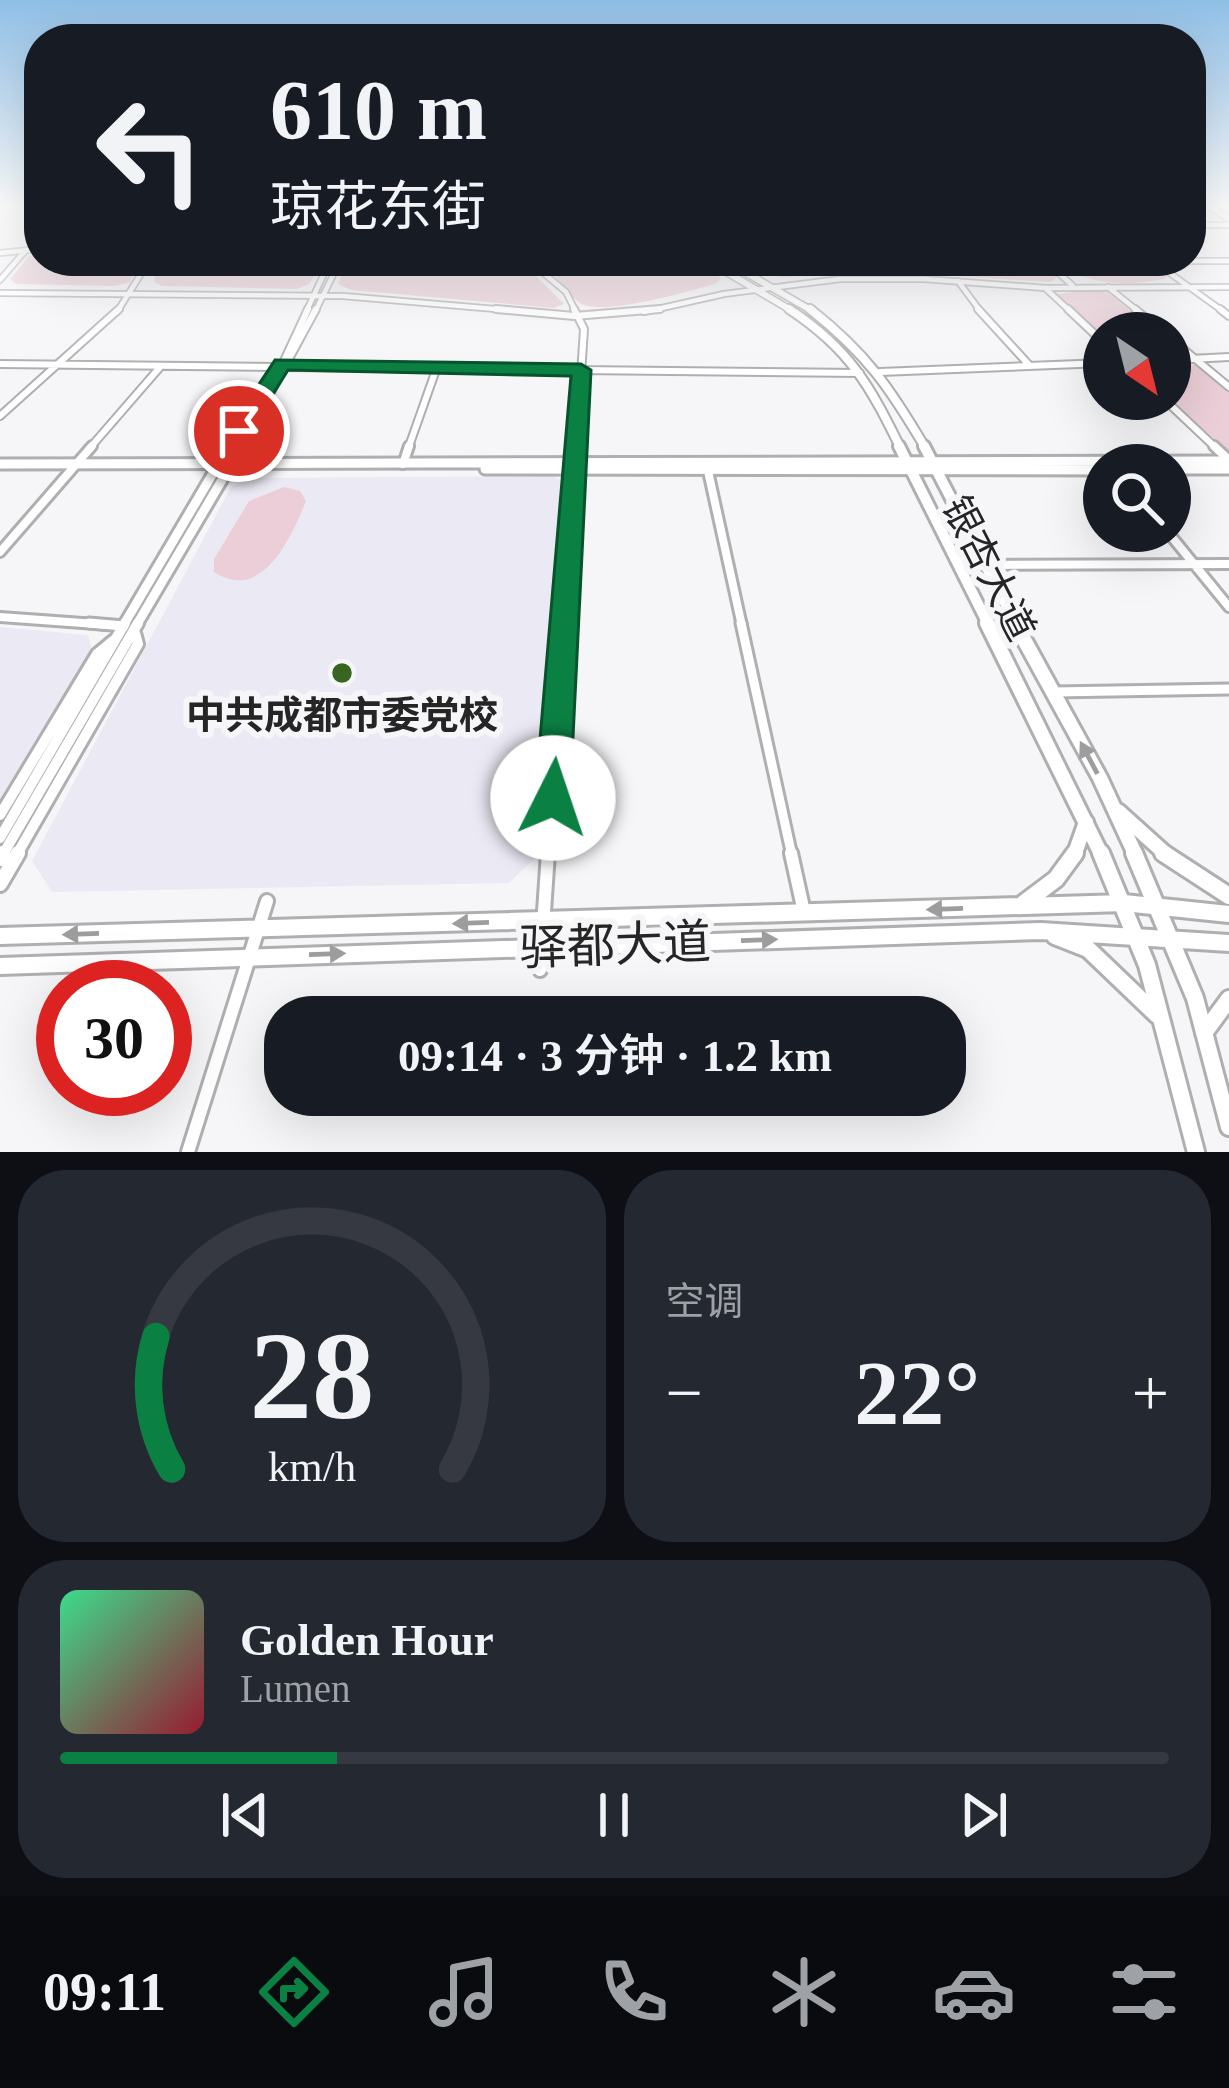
<!DOCTYPE html>
<html lang="zh">
<head>
<meta charset="utf-8">
<style>
  :root { --surface:#171b24; --page:#242831; --text:#f1f3f6; --muted:#9ea1a6; --line:#363941; --accent:#0b8043 }
  body { margin:0; font-family:"Times New Roman","Noto Sans SC",serif; background:var(--page); color:var(--text); height:100vh; display:flex; flex-direction:column; font-size:45px; white-space:nowrap }
  * { box-sizing:border-box; margin:0 }
  p { font-size:39px; color:var(--muted) }
  .icon { flex:none; width:66px; height:66px; fill:none; stroke:currentColor; stroke-width:2; stroke-linecap:round; stroke-linejoin:round }
  .map { position:relative; height:1152px; overflow:hidden }
  .drawer { display:flex; flex-direction:column; gap:18px; padding:18px; background:#0d0f14; flex:1 }
  .drawer>* { flex:none }
  .top-card { position:absolute; left:24px; top:24px; width:1182px; height:252px; border-radius:48px; box-shadow:0 12px 48px #0002; background:#171b24; color:var(--text); overflow:hidden }
  .needle { width:78px; rotate:145deg }
  .fabs { position:absolute; left:1083px; top:312px; display:grid; gap:24px }
  .fabs a { display:grid; place-items:center; width:108px; height:108px; border-radius:50%; background:var(--surface); box-shadow:0 12px 48px #0002; font-size:60px }
  .speed { position:absolute; left:36px; top:960px; display:flex; gap:24px; font-size:60px; font-weight:700; text-align:center }
  .speed>* { display:grid; place-content:center; width:156px; height:156px; border-radius:50%; background:var(--surface); box-shadow:0 12px 48px #0002; line-height:1 }
  .speed .limit { border:18px solid #d22; background:#fff; color:#111 }
  .pin { position:absolute; display:grid; place-items:center; width:102px; height:102px; color:#fff; margin:-51px; border:6px solid #fff; border-radius:50%; box-shadow:0 3px 12px #0007 }
  .me { position:absolute; width:132px; margin:-66px; rotate:4deg; stroke-linejoin:round; filter:drop-shadow(0 0 9px #0008) }
  .turn { display:flex; align-items:center; gap:42px; height:252px; padding:0 48px; font-size:54px }
  .turn .icon { width:156px; height:156px; stroke-width:2.5 }
  .turn b { display:block; font-size:84px; line-height:102px }
  .big { font-size:90px; font-weight:600; line-height:1.1 }
  .drawer .widget { flex:1; display:flex; flex-direction:column; justify-content:center; gap:18px; min-width:0; padding:0 42px; border-radius:48px; background:var(--page) }
  .drawer .dial { align-items:center; gap:0 }
  .dial svg { height:312px; overflow:visible; fill:none; stroke:var(--line); stroke-width:7; stroke-linecap:round; text-anchor:middle }
  .dial text { fill:var(--text); stroke:none }
  .song { display:flex; align-items:center; gap:36px }
  .cover { width:144px; height:144px; border-radius:18px; background:linear-gradient(135deg,hsl(150 70% 55%),hsl(350 70% 35%)) }
  .played { height:12px; border-radius:6px; background:linear-gradient(90deg,var(--accent) 25%,var(--line) 25%) }
  .keys { display:flex; justify-content:space-around; direction:ltr }
  .heat { display:flex; justify-content:space-between; align-items:center; font-size:66px; direction:ltr }
  .drawer .tiles { flex:1; display:grid; gap:18px; grid-template-columns:1fr 1fr }
  .widget:last-child { grid-column:span 2 }
  .trip { position:absolute; left:264px; top:996px; width:702px; height:120px; border-radius:48px; background:var(--surface); box-shadow:0 12px 48px #0002; font-weight:600; line-height:120px; text-align:center }
  .tabs { display:flex; height:192px; justify-content:space-around; align-items:center; background:#090b0e; color:var(--muted) }
  .tabs .icon { width:84px; height:84px }
  .tabs .active { color:var(--accent) }
  .tabs b { font-size:54px; color:var(--text) }
  .map>svg:first-child { display:block }
</style>
</head>
<body>
<div class="map">
<svg width="1229" height="1152" viewBox="0 0 1229 1152">
  <rect width="100%" height="100%" fill="#f6f6f9"/>
  <path fill="#ebe9f4" d="M553 476 568 484 534 859 509 883 52 892 32 861 231 487 253 478Z
    M0 627 88 635 93 654 0 807Z"/>
  <path fill="#ebced7" d="M39 253V261H138L130 282 115 286 16 284 10 279 29 256Z
    M159 261 312 262 321 265 309 284 297 289 162 286 154 282Z
    M576 261H696L721 278 715 284C689 291 602 317 580 303 567 295 560 278 546 269L549 264Z
    M805 261H1040L1057 277 1051 282 909 273 779 277 747 265Z
    M1057 261H1143L1167 278C1132 287 1085 286 1057 261Z
    M346 264 420 272 531 271 564 304 554 308 351 290 338 284Z
    M1096 289 1109 293 1157 333H1104V338L1057 294Z
    M1170 364 1198 365 1229 392V452L1169 399Z
    M284 487 300 491 306 501C292 536 262 604 214 572V559L249 501Z"/>
  <g fill="none" stroke-linecap="round" stroke-linejoin="round">
    <g stroke="#afaeb1" stroke-width="8">
      <path id="minor-far4" d="M1206 205 1229 219
        M1191 225H1229
        M0 253 38 249
        M379 261 446 267 524 261
        M529 261 566 292 576 312
        M1153 261 1224 312
        M1172 261H1229
        M958 281 981 312
        M1108 287 1139 312
        M1045 288 1071 312
        M117 312 149 261"/>
    </g>
    <g stroke="#afaeb1" stroke-width="10">
      <path id="minor-far3" d="M574 309 584 329 576 449
        M978 309 1030 366
        M1068 309 1104 343
        M1135 309 1164 333
        M1220 309 1229 316
        M1170 338 1229 387
        M1170 360 1229 357
        M0 364 860 373
        M880 372 1104 363
        M1164 399 1217 449
        M0 416 119 309
        M89 449 161 366
        M408 449 437 367"/>
    </g>
    <g stroke="#afaeb1" stroke-width="14">
      <path id="minor-far2" d="M1214 446 1229 460
        M403 464 409 446
        M708 471 742 626
        M1167 531 1229 607
        M0 552 92 446
        M985 565 1229 564
        M0 617 124 626
        M564 626 576 446"/>
    </g>
    <g stroke="#afaeb1" stroke-width="15">
      <path id="minor-far1" d="M89 623 124 626
        M741 623 792 856
        M1054 692 1229 689
        M548 856 564 623"/>
    </g>
    <g stroke="#afaeb1" stroke-width="18">
      <path id="minor" d="M791 853 804 912
        M540 970 548 853
        M188 1152 267 901"/>
    </g>
    <g stroke="#afaeb1" stroke-width="8">
      <path id="tertiary-far4" d="M1045 261 1072 285
        M0 280 25 251
        M0 293 343 296 531 312
        M306 312 329 263
        M315 312 339 263
        M644 312 724 294 840 279H924L1045 288 1229 287"/>
    </g>
    <g stroke="#afaeb1" stroke-width="10">
      <path id="tertiary-far3" d="M496 309 574 316 660 309
        M227 449 282 365 308 309
        M240 449 316 309"/>
    </g>
    <g stroke="#afaeb1" stroke-width="15">
      <path id="tertiary-far2" d="M123 626 229 446
        M136 626 242 446"/>
    </g>
    <g stroke="#afaeb1" stroke-width="16">
      <path id="tertiary-far1" d="M0 815 97 654 114 640
        M0 838 125 623
        M2 856 138 623
        M16 856 138 644 135 633"/>
    </g>
    <g stroke="#afaeb1" stroke-width="20">
      <path id="tertiary" d="M0 859 3 853
        M0 884 18 853"/>
    </g>
    <g stroke="#afaeb1" stroke-width="15">
      <path id="secondary" d="M0 464 1229 461
        M485 469 1104 470
        M1170 469H1229"/>
    </g>
    <g stroke="#afaeb1" stroke-width="9">
      <path id="primary-far4" d="M708 261 794 312
        M726 261 814 312"/>
    </g>
    <g stroke="#afaeb1" stroke-width="12">
      <path id="primary-far3" d="M789 309C850 349 870 386 901 449
        M810 309C867 354 890 388 926 449"/>
    </g>
    <g stroke="#afaeb1" stroke-width="16">
      <path id="primary-far2" d="M899 446 989 626
        M924 446 1017 626"/>
    </g>
    <g stroke="#afaeb1" stroke-width="20">
      <path id="primary-far1" d="M987 623 1102 856
        M1015 623 1100 778 1136 856
        M1118 811 1168 856
        M1074 856 1086 822"/>
    </g>
    <g stroke="#afaeb1" stroke-width="22">
      <path id="primary" d="M1101 853 1147 965 1196 1152
        M1134 853 1195 998 1229 1127
        M1163 853 1229 896
        M1024 903 1056 879 1075 853
        M0 936 1124 903 1229 914
        M1055 936 1088 949 1157 1015
        M0 966 1041 931 1229 943
        M1204 1033 1229 999"/>
    </g>
    <use href="#minor-far4" stroke="#fff" stroke-width="4.5"/>
    <use href="#minor-far3" stroke="#fff" stroke-width="6"/>
    <use href="#minor-far2" stroke="#fff" stroke-width="8"/>
    <use href="#minor-far1" stroke="#fff" stroke-width="9"/>
    <use href="#minor" stroke="#fff" stroke-width="12"/>
    <use href="#tertiary-far4" stroke="#fff" stroke-width="4.5"/>
    <use href="#tertiary-far3" stroke="#fff" stroke-width="6"/>
    <use href="#tertiary-far2" stroke="#fff" stroke-width="9"/>
    <use href="#tertiary-far1" stroke="#fff" stroke-width="10"/>
    <use href="#tertiary" stroke="#fff" stroke-width="14"/>
    <use href="#secondary" stroke="#fff" stroke-width="9"/>
    <use href="#primary-far4" stroke="#fff" stroke-width="6"/>
    <use href="#primary-far3" stroke="#fff" stroke-width="8"/>
    <use href="#primary-far2" stroke="#fff" stroke-width="10"/>
    <use href="#primary-far1" stroke="#fff" stroke-width="14"/>
    <use href="#primary" stroke="#fff" stroke-width="16"/>
  </g>
  <defs><path id="oneway-solid" d="M-6-.8H1V-3.2L6.5 0L1 3.2V.8H-6Z" transform="scale(3)"/></defs>
  <g fill="#9d9d9d">
    <use href="#oneway-solid" transform="translate(1089 758) rotate(-118)"/>
    <use href="#oneway-solid" transform="translate(945 909) rotate(178)"/>
    <use href="#oneway-solid" transform="translate(471 923) rotate(178)"/>
    <use href="#oneway-solid" transform="translate(81 934) rotate(178)"/>
    <use href="#oneway-solid" transform="translate(759 940) rotate(-2)"/>
    <use href="#oneway-solid" transform="translate(327 954) rotate(-2)"/>
  </g>
  <linearGradient id="sky" x2="0" y2="1"><stop stop-color="#8fbfe6"/><stop offset="0.56" stop-color="#fbfbfc"/><stop offset="1" stop-color="#fbfbfc" stop-opacity="0"/></linearGradient>
  <rect width="1229" height="366" fill="url(#sky)"/>
  <path fill="#0b8043" stroke="#07532c" stroke-width="3" d="M275 360 581 364 591 370 570 798 565 809 553 814 540 809 535 798 571 376 288 370 247 436H232L228 431Z"/>
  <circle fill="#396523" stroke="#f6f6f9" stroke-width="4.5" cx="342" cy="673" r="12"/>
  <g text-anchor="middle" dominant-baseline="central" stroke-width="12" stroke-linejoin="round" paint-order="stroke">
    <g font-size="39" fill="#252526" stroke="#f6f6f9">
      <text transform="translate(989 568) rotate(63)">银杏大道</text>
    </g>
    <g font-size="39" font-weight="bold" fill="#252526" stroke="#f6f6f9">
      <text x="342" y="715">中共成都市委党校</text>
    </g>
    <g font-size="48" fill="#252526" stroke="#f6f6f9">
      <text transform="translate(615 945) rotate(-2)">驿都大道</text>
    </g>
  </g>
</svg>
<div class="fabs">
<a><svg class="needle" viewBox="-14 -14 28 28"><path d="M0-13l5 13h-10z" fill="#e53935"/><path d="M0 13l5-13h-10z" fill="#9ea1a6"/></svg></a>
<a><svg class="icon" aria-label="search" viewBox="0 0 24 24"><circle cx="10" cy="10" r="6"/><path d="M15 15l6 6"/></svg></a>
</div>
<div class="speed"><div class="limit">30</div></div>
<div class="pin" style="left:239px;top:431px;background:#d93025"><svg class="icon" aria-label="arrive" viewBox="0 0 24 24"><path d="M6 21V4h12l-3 4 3 4H6"/></svg></div>
<svg class="me" style="left:553px;top:798px" viewBox="-20 -20 40 40"><circle r="19" fill="#fff"/><path d="M0-13L10 11 0 6-10 11z" fill="#0b8043"/></svg>
<div class="trip">09:14 · 3 分钟 · 1.2 km</div>
<div class="top-card">
<div class="turn"><svg class="icon" aria-label="left" viewBox="0 0 24 24"><path d="M17 20v-9H6M10 6l-5 5 5 5"/></svg><div><b>610 m</b>琼花东街</div></div>
</div>
</div>
<section class="drawer">
<div class="tiles">
<div class="widget dial"><svg viewBox="0 0 100 80">
<path d="M14 69A42 42 0 1 1 86 69"/>
<path d="M14 69A42 42 0 0 1 10 35" stroke="#0b8043"/>
<text x="50" y="56" font-size="32" font-weight="700">28</text>
<text x="50" y="72" font-size="11">km/h</text>
</svg></div>
<div class="widget"><p>空调</p>
<div class="heat"><a>−</a><b class="big">22°</b><a>+</a></div>
</div>
<div class="widget">
<div class="song"><i class="cover"></i><div><b>Golden Hour</b><p>Lumen</p></div></div>
<div class="played"></div>
<div class="keys"><svg class="icon" aria-label="previous" viewBox="0 0 24 24"><path d="M18 5L8 12l10 7zM5 5v14"/></svg><svg class="icon" aria-label="pause" viewBox="0 0 24 24"><path d="M8 5v14M16 5v14"/></svg><svg class="icon" aria-label="next" viewBox="0 0 24 24"><path d="M6 5l10 7-10 7zM19 5v14"/></svg></div>
</div>
</div>
</section>
<nav class="tabs">
<b>09:11</b>
<svg class="icon active" aria-label="directions" viewBox="0 0 24 24"><path d="M12 3l9 9-9 9-9-9zM9 14v-3h6M13 9l2 2-2 2"/></svg>
<svg class="icon" aria-label="music" viewBox="0 0 24 24"><path d="M9 18V5l10-2v13"/><circle cx="6" cy="18" r="3"/><circle cx="16" cy="16" r="3"/></svg>
<svg class="icon" aria-label="phone" viewBox="0 0 24 24"><path d="M5 4h4l2 5-3 2q2 4 5 5l2-3 5 2v4C11 20 4 13 5 4z"/></svg>
<svg class="icon" aria-label="climate" viewBox="0 0 24 24"><path d="M12 3v18M4 7l16 10M4 17L20 7"/></svg>
<svg class="icon" aria-label="car" viewBox="0 0 24 24"><path d="M5 17H2v-5l4-1 3-4h7l3 4 3 1v5h-3M9 17h6M6 11h13"/><circle cx="7" cy="17" r="2"/><circle cx="17" cy="17" r="2"/></svg>
<svg class="icon" aria-label="filters" viewBox="0 0 24 24"><path d="M4 7h16M4 17h16"/><circle cx="9" cy="7" r="2"/><circle cx="15" cy="17" r="2"/></svg>
</nav>
</body>
</html>
